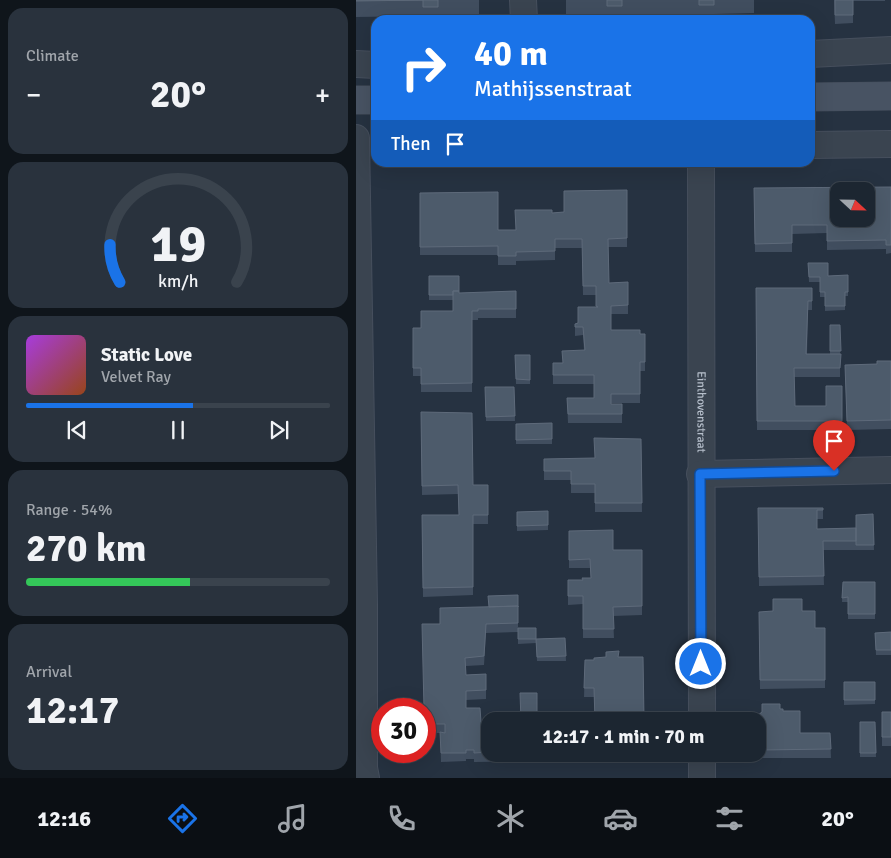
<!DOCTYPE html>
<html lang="en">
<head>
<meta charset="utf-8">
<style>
  :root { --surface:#1c2631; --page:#29323d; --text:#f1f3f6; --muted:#a0a5ab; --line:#3a434d; --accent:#1a73e8 }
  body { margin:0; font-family:Signika,sans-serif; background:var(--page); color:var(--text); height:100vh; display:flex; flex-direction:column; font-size:19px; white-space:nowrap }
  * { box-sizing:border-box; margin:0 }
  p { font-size:16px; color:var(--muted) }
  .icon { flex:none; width:28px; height:28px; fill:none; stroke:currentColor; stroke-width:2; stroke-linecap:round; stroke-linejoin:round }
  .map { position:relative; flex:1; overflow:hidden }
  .side { display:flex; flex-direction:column; gap:8px; padding:8px; background:#0f151b; width:356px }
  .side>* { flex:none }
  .guide { position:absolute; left:15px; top:15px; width:444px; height:152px; border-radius:15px; box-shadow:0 5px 20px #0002,0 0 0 1px var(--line); background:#1a73e8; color:#fff; overflow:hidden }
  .needle { width:32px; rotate:112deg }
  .buttons { position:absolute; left:474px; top:182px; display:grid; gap:10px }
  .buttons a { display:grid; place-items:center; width:45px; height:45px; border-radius:10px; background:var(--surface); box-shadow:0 5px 20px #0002,0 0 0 1px var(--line); font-size:25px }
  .speed { position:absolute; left:15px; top:698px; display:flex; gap:10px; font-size:25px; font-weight:700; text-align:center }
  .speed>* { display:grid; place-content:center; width:65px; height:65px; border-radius:50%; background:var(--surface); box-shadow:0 5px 20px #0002,0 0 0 1px var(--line); line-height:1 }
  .speed .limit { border:8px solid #d22; background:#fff; color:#111 }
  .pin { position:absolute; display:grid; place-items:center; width:42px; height:42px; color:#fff; margin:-51px -21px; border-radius:50% 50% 50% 0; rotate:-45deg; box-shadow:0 0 5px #0007 }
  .pin .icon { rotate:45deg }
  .me { position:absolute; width:55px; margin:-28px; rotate:0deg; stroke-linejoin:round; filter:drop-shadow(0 0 4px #0008) }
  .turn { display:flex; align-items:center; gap:18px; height:105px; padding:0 20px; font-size:22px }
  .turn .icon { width:65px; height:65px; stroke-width:2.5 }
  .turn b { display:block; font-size:35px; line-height:42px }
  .then { display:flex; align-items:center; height:48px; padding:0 20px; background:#0003; gap:10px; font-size:19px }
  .big { font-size:38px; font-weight:700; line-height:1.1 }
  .side .card { flex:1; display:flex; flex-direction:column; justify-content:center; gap:8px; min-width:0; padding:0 18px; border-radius:15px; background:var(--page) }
  .side .dial { align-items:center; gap:0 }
  .dial svg { height:130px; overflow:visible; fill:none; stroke:var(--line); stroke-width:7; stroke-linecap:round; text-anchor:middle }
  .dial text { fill:var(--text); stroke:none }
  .song { display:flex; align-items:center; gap:15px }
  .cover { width:60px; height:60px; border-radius:8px; background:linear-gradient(135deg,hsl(280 70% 55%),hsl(20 70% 35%)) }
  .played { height:5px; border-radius:2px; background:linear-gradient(90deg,var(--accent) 55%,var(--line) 55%) }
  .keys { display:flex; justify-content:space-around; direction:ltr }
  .heat { display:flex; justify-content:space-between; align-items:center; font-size:28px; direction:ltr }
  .charge { height:8px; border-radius:4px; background:linear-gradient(90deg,#34c759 54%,var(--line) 0) }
  .trip { position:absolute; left:125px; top:712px; width:285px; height:50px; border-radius:15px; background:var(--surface); box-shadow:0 5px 20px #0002,0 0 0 1px var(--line); font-weight:700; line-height:50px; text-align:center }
  .dock { display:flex; height:80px; justify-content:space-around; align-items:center; background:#0b0f14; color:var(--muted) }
  .dock .icon { width:35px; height:35px }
  .dock .current { color:var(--accent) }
  .dock b { font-size:22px; color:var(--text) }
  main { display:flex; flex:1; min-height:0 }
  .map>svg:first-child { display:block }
</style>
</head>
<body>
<main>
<section class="side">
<div class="card"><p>Climate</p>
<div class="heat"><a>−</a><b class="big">20°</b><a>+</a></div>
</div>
<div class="card dial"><svg viewBox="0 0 100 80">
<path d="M14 69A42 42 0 1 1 86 69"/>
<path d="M14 69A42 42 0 0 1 8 46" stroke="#1a73e8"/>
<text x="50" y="56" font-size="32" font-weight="700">19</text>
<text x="50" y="72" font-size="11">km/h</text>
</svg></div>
<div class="card">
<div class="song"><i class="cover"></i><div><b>Static Love</b><p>Velvet Ray</p></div></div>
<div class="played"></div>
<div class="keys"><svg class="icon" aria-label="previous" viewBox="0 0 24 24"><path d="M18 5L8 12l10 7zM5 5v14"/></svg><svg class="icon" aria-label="pause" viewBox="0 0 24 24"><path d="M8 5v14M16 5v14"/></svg><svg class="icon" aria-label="next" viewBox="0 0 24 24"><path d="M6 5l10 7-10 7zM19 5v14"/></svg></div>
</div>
<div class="card"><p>Range · 54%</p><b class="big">270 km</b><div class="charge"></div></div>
<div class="card"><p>Arrival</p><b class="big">12:17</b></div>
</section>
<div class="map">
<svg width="535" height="778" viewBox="0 0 535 778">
  <rect width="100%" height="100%" fill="#263241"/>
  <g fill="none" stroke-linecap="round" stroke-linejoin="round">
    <g stroke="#464f5d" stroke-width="28">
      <g id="street">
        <path d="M167 0 168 20"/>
        <path d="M454 54 535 50"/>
        <path d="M0 64 20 65"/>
        <path d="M0 138 8 605V768L10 778"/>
        <path d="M454 145 535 144"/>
        <path id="s1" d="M345 162 346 721"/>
        <path d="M344 474 535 470"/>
        <path d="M346 754V778"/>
      </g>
    </g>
    <g stroke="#464f5d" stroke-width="29">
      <path id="secondary" d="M454 97 535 96
        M0 100H20"/>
    </g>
    <use href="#street" stroke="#3a4450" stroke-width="26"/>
    <use href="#secondary" stroke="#485363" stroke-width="28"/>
  </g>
  <path fill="#414e5f" d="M0 0H123V15L82 16V20H67V16L0 17Z
    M210 0H398V13L358 14V20H343V14L266 15V20H251L250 15 210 16Z
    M478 0H529V1H497V23L479 24Z
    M535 187V253L530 254V249L471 250V233L436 234V252H399L398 188Z
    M271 190V247H252L253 283 272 282V314H255V330L284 334H289V371H284V403H255V404H266V423H212L211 398H238V384H197V363H206L228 350 227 335 219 336V324L222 323 240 307V295H227L226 248H199V260L160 261V265H142V255H64V193L142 230H159L196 213 208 212Z
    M452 263 472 276 492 275V296H489V310L469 311V297H464V282H453Z
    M73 276 103 293 160 291V318H122V320H116V392H65V376H57V328H65L97 311V300H73Z
    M400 288H456V310H452L451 354H474V325H484V377H438L439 406H470L486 386V430H401Z
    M159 355H174V384H160Z
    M535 361V429L491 430 489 365 521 364Z
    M129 387H158L159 421H130Z
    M65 412 117 485H132V524H117V595L67 597 66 515H103L102 494 66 495Z
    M196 423V444H160V424Z
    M285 439 286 512H239V493H215V480H188V459L239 458Z
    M402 508H467V519H461V529L500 528 517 514 518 550H467L468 585 403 586Z
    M192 511V530L161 531V512Z
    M213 531 257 550H286V615L257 616 258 638H227V604L212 605V580H226L235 578 234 568H213Z
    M487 582H519V619H492V602H486Z
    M162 608V628L180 639 209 638 210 661H181L180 643 162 644V632L130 633 128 665 110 666V675L130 674V699L110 700V708L125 722H134V754H181V761L118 762V759H110V761L85 762 84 733H69V709L84 624Z
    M446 611 459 628H469V688L404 689 403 612Z
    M535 632V655H520L519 633Z
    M262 657H287L288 721H239L238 697H228L229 660H238Z
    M488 682H519V704L488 705Z
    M406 704 424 709 444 733H474L475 758H405L402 715 406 712Z
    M526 712H535V746H526Z
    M504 722H519L520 757H504Z
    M200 754H267V759L201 760Z"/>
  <path fill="#4d5b6b" stroke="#5e6a7a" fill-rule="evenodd" d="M0 0H82V7H67V0L0 1Z
    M251 0H266V6H251Z
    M343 0H358V5H343Z
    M479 0H497V15H479Z
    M535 187V245H530V240L471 241V225H436V243L399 244 398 188ZM482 191H510V219H482Z
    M271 190V238L252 239 253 283 272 282V305L255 306V330H284V334H289V362H284V394H255V404H266V414H212L211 398H238V375H197V363H207L206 351 229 350 227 327H219V324L222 323V307H242L240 306V286H227L226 239H199V251L160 252V256H142V246L64 247V193L142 192V230H160L159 210H196V213L208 212V191Z
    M452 263H472V276L492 275V292H489V306H469V292H464V277H453Z
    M73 276H103V291H97V295H73Z
    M400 288H456V301H452L450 354H485L484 368H438L439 406H470V386H486V421H401Z
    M97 291H103V293L160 291V309H122V311H116V383L65 384V368H57V328H65V311H97Z
    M474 325H484L485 351H474Z
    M159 355H174V380L160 379Z
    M521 361H535V420L491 421 489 365 521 364Z
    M129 387H158L159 416 130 417Z
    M65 412 116 413 117 485H132V515H117V587L67 588 66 515H103L102 485 66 486Z
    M196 423V439L160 440V424Z
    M238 438 285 439 286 503H239V484H215V471H188V459L239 458Z
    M402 508H467V510H461V529L500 528V541H467L468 576 403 577Z
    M192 511V525L161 526V512Z
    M517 514 518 545H500V515Z
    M257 530V550H286V606L257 607 258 629H227V596H212V580H227L226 578H235L234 559 213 560V531Z
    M487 582H519V614H492V597L486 598Z
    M162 595V607V606L133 607 132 596Z
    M417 599H446V611H459V628H469V680H404L403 612 417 611Z
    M162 606V623L130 624 128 656 109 658 110 675 130 674V690L110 691V708H124L125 722H134V752L118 753V750H110V753H85L84 732 89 733V724H69V709H68L66 624H84V608Z
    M162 628H180V639L209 638 210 656 181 657 180 639H162Z
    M535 632V650H520L519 633Z
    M263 651 262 657H287L288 719H264V721H239L238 688H228L229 660H238V658L250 657V652Z
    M488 682H519V700H488Z
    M164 693H181V721H165Z
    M406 704H424V709H427V711H444V733H474L475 749 405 750 402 715 406 712Z
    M526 712H535V737H526Z
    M504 722H519L520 753H504Z
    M165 754H181V756H165Z"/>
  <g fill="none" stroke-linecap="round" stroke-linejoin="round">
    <g stroke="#114b97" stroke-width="12">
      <path id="route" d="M345 664 344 474 478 471"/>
    </g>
    <use href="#route" stroke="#1a73e8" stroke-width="9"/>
  </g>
  <g text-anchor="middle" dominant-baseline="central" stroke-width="5" stroke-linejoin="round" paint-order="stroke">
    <g font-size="12" fill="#b6bfcb" stroke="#1f2836">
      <text stroke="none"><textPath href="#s1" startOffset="250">Einthovenstraat</textPath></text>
    </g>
  </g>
</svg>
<div class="buttons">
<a><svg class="needle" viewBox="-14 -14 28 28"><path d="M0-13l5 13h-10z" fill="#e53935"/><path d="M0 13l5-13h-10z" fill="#a0a5ab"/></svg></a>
</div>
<div class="speed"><div class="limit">30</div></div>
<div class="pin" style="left:478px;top:471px;background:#d93025"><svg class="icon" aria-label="arrive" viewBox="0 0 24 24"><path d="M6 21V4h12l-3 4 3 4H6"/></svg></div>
<svg class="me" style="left:345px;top:664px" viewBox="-20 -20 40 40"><circle r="17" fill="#1a73e8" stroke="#fff" stroke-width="3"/><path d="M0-11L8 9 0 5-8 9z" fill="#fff"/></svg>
<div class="trip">12:17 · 1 min · 70 m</div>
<div class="guide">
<div class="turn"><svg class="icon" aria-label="right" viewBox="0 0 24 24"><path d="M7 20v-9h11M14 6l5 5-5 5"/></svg><div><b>40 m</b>Mathijssenstraat</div></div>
<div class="then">Then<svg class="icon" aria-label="arrive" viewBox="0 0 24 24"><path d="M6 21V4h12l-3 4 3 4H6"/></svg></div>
</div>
</div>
</main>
<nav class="dock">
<b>12:16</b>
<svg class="icon current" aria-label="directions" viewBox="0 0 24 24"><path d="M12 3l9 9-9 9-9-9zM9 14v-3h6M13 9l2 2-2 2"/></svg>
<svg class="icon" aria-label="music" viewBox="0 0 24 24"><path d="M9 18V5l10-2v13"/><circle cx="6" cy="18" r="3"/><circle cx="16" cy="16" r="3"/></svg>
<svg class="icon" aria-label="phone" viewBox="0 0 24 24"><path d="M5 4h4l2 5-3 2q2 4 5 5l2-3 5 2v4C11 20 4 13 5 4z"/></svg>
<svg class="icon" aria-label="climate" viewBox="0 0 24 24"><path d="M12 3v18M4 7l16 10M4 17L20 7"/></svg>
<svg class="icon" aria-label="car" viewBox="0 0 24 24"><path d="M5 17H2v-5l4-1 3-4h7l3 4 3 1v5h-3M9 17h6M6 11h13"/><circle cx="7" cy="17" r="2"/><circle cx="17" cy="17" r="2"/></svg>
<svg class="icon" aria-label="filters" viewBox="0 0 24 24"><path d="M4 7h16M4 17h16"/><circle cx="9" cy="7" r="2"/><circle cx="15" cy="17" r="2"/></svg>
<b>20°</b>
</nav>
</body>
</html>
